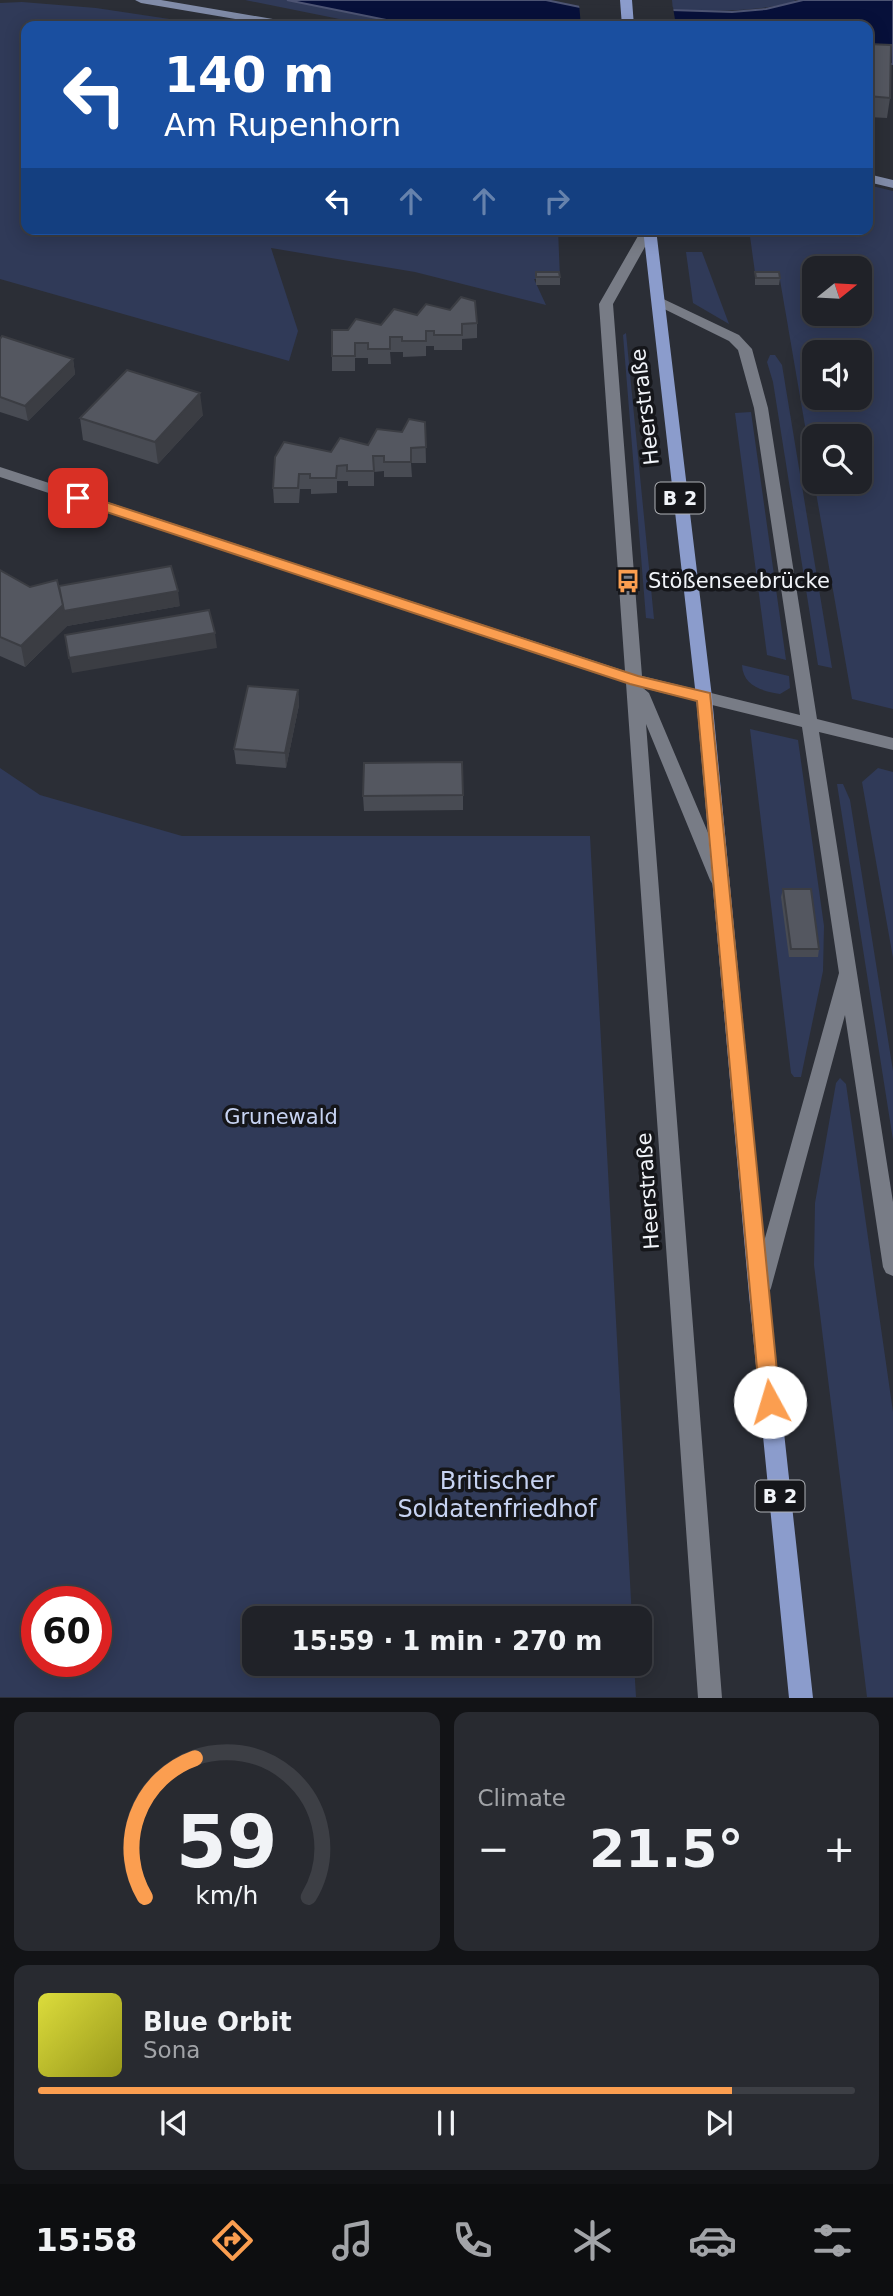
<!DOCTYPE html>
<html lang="en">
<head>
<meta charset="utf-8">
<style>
  :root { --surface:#202228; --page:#282a30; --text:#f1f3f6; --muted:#a2a4a8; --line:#3d3f45; --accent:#fb9e50 }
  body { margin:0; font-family:"DejaVu Sans",sans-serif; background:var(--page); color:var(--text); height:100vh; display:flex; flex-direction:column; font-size:26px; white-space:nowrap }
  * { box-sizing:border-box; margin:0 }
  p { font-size:23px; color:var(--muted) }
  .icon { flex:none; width:38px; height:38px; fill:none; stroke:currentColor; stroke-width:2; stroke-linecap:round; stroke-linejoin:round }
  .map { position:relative; height:1698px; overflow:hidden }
  .panel { display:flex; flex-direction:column; gap:14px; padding:14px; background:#121316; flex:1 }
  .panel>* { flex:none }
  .hud { position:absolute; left:21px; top:21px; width:852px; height:214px; border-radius:14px; box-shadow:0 4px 18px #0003,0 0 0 2px var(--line); background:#1a4fa0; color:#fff; overflow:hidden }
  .needle { width:46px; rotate:72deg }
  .buttons { position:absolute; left:802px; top:256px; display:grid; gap:14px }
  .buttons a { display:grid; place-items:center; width:70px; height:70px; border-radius:14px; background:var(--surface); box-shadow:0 4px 18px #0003,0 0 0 2px var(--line); font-size:35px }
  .speed { position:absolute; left:21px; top:1586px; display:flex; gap:14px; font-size:35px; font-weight:700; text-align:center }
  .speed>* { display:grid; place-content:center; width:91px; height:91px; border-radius:50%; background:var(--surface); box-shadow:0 4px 18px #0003,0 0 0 2px var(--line); line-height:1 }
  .speed .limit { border:10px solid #d22; background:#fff; color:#111 }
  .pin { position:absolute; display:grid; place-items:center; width:60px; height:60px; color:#fff; margin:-30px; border-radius:14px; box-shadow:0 4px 10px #0006 }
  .me { position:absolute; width:77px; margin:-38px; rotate:354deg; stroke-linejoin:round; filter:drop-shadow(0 0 5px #0008) }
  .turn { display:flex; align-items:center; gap:24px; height:147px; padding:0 28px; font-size:32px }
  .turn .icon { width:91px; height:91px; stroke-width:2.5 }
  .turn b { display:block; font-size:49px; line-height:60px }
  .lanes { display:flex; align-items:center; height:66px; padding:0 28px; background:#0003; justify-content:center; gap:35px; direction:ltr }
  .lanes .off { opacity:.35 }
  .big { font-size:52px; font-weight:700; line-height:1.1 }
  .panel .card { flex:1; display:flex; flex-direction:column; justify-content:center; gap:10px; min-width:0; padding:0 24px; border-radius:14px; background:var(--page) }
  .panel .dial { align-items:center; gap:0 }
  .dial svg { height:182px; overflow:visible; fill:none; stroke:var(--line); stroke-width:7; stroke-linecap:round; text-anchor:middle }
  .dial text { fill:var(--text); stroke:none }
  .song { display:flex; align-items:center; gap:21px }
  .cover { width:84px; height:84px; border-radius:10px; background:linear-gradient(135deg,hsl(60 70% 55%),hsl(60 70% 35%)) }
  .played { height:7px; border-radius:4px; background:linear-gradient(90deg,var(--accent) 85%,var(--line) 85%) }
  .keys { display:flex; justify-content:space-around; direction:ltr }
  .heat { display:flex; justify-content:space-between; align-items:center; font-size:38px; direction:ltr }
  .panel .tiles { flex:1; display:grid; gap:14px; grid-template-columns:1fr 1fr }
  .card:last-child { grid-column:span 2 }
  .trip { position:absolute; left:242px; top:1606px; width:410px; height:70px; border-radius:14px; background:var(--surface); box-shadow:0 4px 18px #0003,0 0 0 2px var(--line); font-weight:700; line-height:70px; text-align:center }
  .menu { display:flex; height:112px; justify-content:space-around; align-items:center; background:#0d0e10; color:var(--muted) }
  .menu .icon { width:49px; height:49px }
  .menu .on { color:var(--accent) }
  .menu b { font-size:32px; color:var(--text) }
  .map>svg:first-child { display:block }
</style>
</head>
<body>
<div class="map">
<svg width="893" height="1698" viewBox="0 0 893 1698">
  <rect width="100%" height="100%" fill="#2b2e36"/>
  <path fill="#303a58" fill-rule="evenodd" d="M245 0H287L416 26H374Z
    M672 0H795L794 2C754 12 715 11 673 11Z
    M22 2 96 8 216 26H26V229H558L560 279H534L546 305 415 272 271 248 298 331 289 361 0 279V3Z
    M868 185 893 191V709L852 699 814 481H859V436H814V478L780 280H756L749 229H868ZM814 268H859V313H814ZM814 352H859V397H814Z
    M686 252H702L729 324 693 303Z
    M626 333 654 619 646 618 623 335Z
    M770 355H775L782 365 832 668 818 665 773 382 767 362Z
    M751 412 786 660 767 655 735 413Z
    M742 665 789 676 790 688 780 694C762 691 743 686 742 665Z
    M750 729 798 740 824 926 823 971 801 1077H794L791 1073Z
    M0 768 40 795 182 836H590L632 1619H254V1664H634L636 1697H0ZM37 1601H96V1661H37Z
    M878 768 893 772V958L862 782Z
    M837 784H843L850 800 893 1071V1140Z
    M840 1078 846 1084 893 1412V1697H867L814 1265 815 1203 836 1083Z"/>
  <path fill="#07103a" stroke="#4d5473" stroke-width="2" d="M287 0H546L580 7 732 12 766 9 803 0H893V64L868 63V26H416Z"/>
  <path fill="#2b2e36" d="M579 4 673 7 676 26H581Z"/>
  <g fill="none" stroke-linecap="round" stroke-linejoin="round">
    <path fill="#787c86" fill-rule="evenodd" d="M642 229H655L613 304 642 676 800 715 754 408 738 350 729 341 652 303V297L657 296 739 335 752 349 768 408 817 719 893 738V750L819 732 893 1202V1276L886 1273 883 1267 845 1015 771 1288 768 1295 761 1297 754 1295 751 1288 839 973 802 727 643 688 649 693 728 880 725 885H713L710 880 646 724 722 1698H698L626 683 0 477V467L625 671 599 304Z"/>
    <path fill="#818ca9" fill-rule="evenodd" d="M135 0H161L296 23 302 26H277L141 3Z
      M868 174 893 180V188L868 182Z"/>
    <path fill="#8b9ccc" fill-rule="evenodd" d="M620 0H632L634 26H622Z
      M643 229H656L712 697 769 1295 813 1698H789L749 1295 696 697Z"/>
  </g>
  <path fill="#484b53" d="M868 44 890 98 887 118 868 117Z
    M536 272 560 277V285H536Z
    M755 272 780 278 779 285H755Z
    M417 315 477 323V338L462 339V350H434V346H426V356L403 357V352H390L391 364H368V358H355V371H332V356L348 330 381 325Z
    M0 339 73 359 75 374 28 421 0 412Z
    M203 415 158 464 83 440 80 418Z
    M425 422 426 463H411L412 477H384V471L374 472V486H348V481H337V493L311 494V489H300L299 503H274L273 488 331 452 368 445Z
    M0 570 30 587 59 586 180 606 67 626 25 667 0 656Z
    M298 690 299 705 286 768 236 764 234 749Z
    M463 795V810L364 811 363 796Z
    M783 889 819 949 818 957H789L781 897Z"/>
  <path fill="#3b3d43" d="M73 359 75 374 28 421 25 406Z
    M200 393 203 415 158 464 155 442Z
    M178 591 180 606 67 626 25 667 21 646 63 605Z
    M215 633 217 648 72 673 69 658Z
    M298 690 299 705 286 768 285 753Z"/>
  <path fill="#545760" stroke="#3b3d43" stroke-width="2" d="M868 44 891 45 890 98 868 96Z
    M536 272H559L560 277H536Z
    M755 272H779L780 278H756Z
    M461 297 475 301 477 323 462 324V335H434V331H426V341H402V337H390V349H368V343H355V356H332V330H348L356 319 381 325 394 309 417 315 426 304 450 310Z
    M2 336 73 359 25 406 0 397V339Z
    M127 370 200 393 155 442 80 418Z
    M409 419 425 422 426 447 411 448V462H384V456H373L374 471H347V465L337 466 336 478H310V474H299L298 488H273L275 457 284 442 331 452 340 438 368 445 377 429 402 432Z
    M171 566 178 591 64 611 59 586Z
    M0 570 30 587 57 580 63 605 21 646 0 637Z
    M209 610 215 633 69 658 65 635Z
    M248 686 298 690 285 753 234 749Z
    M462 762 463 795 363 796 364 763Z
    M783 889H811L819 949H791Z"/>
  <path fill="#fb9e50" stroke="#a36734" stroke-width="2" d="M78 493 638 676 710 693 780 1402 777 1409 770 1412 763 1409 760 1402 697 701 630 684 73 501 71 498Z"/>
  <defs>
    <g id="bus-bare" transform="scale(1.89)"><path d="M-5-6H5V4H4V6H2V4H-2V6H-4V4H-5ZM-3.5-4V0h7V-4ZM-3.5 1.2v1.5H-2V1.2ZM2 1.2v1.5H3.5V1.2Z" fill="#fb9e50" stroke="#15161a" stroke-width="2.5" paint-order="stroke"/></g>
  </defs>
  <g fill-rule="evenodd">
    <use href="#bus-bare" x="628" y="581"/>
  </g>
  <g text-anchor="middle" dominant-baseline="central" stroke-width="7" stroke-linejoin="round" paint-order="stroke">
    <g fill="#15161a" stroke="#afb1b6" stroke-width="2">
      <rect x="655.5" y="482.5" width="49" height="31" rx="5"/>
      <rect x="755.5" y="1480.5" width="49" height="31" rx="5"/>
    </g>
    <g font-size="19" font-weight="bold" fill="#f1f4f9">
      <text x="680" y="498">B 2</text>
      <text x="780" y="1496">B 2</text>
    </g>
    <g font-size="21" fill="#f1f4f9" stroke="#15161a">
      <text transform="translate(645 407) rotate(-97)">Heerstraße</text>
      <text transform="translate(648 1191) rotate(-94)">Heerstraße</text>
    </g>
    <g font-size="21" fill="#f1f4f9" stroke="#15161a" text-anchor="start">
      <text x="648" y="581">Stößenseebrücke</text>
    </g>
    <g font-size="21" fill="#c7d3f2" stroke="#15161a">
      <text x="281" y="1117">Grunewald</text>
    </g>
    <g font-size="24" fill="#c7d3f2" stroke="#15161a">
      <text x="497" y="1481">Britischer<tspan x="497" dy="28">Soldatenfriedhof</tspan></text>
    </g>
  </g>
</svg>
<div class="buttons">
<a><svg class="needle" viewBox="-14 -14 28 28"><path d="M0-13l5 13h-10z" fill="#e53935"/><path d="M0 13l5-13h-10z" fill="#a2a4a8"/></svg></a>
<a><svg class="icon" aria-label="sound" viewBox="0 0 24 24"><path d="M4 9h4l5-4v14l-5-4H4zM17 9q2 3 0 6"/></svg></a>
<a><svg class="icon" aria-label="search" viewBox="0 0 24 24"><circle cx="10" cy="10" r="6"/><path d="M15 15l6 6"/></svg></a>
</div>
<div class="speed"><div class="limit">60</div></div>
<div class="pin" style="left:78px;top:498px;background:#d93025"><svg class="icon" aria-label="arrive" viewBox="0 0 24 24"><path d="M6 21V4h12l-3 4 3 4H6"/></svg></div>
<svg class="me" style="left:770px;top:1402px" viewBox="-20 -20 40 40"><circle r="19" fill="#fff"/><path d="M0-13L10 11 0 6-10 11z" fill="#fb9e50"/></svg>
<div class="trip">15:59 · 1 min · 270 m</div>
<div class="hud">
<div class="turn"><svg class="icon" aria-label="left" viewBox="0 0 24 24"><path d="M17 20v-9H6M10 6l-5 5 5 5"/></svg><div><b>140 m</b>Am Rupenhorn</div></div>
<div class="lanes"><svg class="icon" aria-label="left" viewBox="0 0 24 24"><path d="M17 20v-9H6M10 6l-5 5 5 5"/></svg><svg class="icon off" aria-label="ahead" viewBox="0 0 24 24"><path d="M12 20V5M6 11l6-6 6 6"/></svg><svg class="icon off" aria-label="ahead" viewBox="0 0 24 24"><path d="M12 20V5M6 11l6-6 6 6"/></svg><svg class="icon off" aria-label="right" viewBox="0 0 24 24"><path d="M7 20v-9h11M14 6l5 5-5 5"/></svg></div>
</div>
</div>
<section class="panel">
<div class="tiles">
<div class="card dial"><svg viewBox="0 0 100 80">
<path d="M14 69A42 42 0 1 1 86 69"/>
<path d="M14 69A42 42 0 0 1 36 8" stroke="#fb9e50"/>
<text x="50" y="56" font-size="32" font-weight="700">59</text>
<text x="50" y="72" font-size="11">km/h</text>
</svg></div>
<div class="card"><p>Climate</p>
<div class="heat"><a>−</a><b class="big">21.5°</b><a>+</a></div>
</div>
<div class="card">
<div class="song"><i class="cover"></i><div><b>Blue Orbit</b><p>Sona</p></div></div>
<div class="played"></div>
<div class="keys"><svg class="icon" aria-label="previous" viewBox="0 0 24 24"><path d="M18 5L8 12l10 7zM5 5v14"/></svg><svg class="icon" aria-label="pause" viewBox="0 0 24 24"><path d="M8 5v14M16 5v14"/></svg><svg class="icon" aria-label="next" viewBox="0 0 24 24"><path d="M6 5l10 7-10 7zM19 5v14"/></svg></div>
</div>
</div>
</section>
<nav class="menu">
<b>15:58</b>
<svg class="icon on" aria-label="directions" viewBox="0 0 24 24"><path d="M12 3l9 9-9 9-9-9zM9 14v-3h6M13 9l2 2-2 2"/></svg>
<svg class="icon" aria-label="music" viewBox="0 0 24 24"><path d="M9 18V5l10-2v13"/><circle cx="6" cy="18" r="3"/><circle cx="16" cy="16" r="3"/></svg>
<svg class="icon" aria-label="phone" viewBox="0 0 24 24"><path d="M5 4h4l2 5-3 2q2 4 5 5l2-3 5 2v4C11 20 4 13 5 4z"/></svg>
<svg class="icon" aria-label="climate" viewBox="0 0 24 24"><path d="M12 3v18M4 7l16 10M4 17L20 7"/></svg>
<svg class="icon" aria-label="car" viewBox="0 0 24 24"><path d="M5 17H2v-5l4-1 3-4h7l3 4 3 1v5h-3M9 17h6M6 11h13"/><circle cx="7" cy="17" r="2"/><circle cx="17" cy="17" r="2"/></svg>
<svg class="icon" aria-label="filters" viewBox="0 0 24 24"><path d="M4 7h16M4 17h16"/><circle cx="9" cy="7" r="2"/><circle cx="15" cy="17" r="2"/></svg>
</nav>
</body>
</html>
